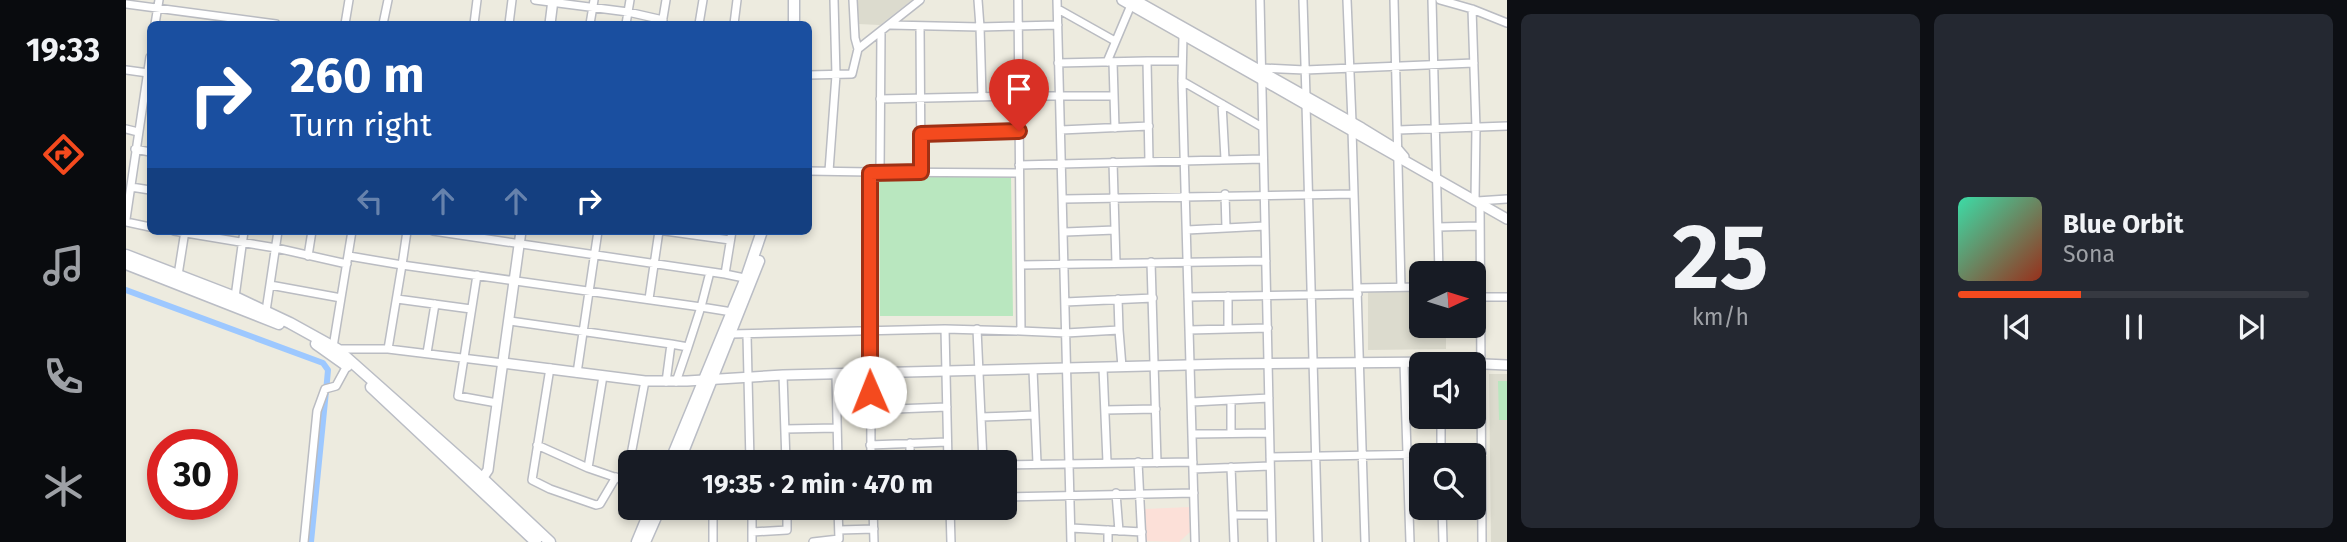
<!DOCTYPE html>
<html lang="en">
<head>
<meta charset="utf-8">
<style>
  :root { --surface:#171b24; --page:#242831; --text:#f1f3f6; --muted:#9ea1a6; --line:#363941; --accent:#f44a1e }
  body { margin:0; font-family:"Fira Sans",sans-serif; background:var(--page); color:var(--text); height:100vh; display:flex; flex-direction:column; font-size:26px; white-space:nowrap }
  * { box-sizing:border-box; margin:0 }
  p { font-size:23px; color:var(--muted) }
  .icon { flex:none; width:38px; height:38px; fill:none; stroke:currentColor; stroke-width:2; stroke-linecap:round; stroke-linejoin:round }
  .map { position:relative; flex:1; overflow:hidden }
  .sheet { display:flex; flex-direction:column; gap:14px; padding:14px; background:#0d0f14; width:840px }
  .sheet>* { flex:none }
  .hud { position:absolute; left:21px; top:21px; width:665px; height:214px; border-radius:10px; box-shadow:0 4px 10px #0003; background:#1a4fa0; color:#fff; overflow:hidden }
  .needle { width:46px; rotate:86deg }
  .buttons { position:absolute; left:1283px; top:261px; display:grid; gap:14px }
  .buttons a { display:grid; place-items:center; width:77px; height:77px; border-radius:10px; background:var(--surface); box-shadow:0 4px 10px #0003; font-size:35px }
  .speed { position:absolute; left:21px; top:429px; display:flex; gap:14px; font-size:35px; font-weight:700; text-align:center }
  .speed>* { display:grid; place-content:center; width:91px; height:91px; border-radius:50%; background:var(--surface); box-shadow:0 4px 10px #0003; line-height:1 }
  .speed .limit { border:10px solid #d22; background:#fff; color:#111 }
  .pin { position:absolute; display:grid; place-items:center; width:60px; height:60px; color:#fff; margin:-72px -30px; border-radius:50% 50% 50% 0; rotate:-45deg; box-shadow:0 0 7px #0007 }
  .pin .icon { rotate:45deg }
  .me { position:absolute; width:77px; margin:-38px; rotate:359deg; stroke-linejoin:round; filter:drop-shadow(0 0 5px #0008) }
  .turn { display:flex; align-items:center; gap:24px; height:147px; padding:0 28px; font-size:32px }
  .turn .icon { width:91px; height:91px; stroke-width:2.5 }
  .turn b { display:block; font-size:49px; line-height:60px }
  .lanes { display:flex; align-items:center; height:66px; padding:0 28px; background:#0003; justify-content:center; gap:35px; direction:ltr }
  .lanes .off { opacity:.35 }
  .sheet .tile { flex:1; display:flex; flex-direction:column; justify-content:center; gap:10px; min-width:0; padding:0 24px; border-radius:10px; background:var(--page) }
  .sheet .dial { align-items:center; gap:0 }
  .dial b { font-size:91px; line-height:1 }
  .song { display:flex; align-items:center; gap:21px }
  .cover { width:84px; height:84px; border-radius:10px; background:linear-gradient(135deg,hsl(160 70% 55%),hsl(10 70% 35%)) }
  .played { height:7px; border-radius:4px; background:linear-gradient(90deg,var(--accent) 35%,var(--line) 35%) }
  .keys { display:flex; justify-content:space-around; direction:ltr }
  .sheet .tiles { flex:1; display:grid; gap:14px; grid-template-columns:repeat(2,1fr) }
  .trip { position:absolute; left:492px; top:450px; width:399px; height:70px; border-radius:10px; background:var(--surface); box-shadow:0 4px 10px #0003; font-weight:700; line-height:70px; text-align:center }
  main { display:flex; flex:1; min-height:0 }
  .dock { display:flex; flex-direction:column; width:126px; justify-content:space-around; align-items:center; background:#090b0e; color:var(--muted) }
  .dock .icon { width:49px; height:49px }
  .dock .active { color:var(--accent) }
  .dock b { font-size:32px; color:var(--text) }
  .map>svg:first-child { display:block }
</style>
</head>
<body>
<main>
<nav class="dock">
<b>19:33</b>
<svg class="icon active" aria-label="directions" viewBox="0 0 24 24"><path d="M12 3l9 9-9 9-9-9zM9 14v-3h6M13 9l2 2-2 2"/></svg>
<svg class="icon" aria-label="music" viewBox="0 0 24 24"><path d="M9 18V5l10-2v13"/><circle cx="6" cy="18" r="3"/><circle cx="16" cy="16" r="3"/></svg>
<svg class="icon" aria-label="phone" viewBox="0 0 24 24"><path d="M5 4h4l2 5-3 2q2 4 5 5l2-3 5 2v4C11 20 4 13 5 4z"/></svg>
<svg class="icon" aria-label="climate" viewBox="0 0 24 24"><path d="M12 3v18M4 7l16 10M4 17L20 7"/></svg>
</nav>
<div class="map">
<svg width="1381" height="542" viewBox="0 0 1381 542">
  <rect width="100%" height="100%" fill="#edebdf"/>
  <path fill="#dcdbce" d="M731 0H786L754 25 732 24Z
    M1242 292H1295V326H1320V349L1242 350Z
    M1363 374H1381V542H1365Z"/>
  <path fill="#fce0d8" d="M1063 507 1064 532 1053 542 1020 541 1019 509Z"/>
  <path fill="#b9e7bf" d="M753 175H885L887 316H754Z
    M1372 381H1381V420H1373Z"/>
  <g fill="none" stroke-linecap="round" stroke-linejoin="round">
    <path stroke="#9dc8ff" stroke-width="6" d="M0 290 197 363 202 370 201 381 185 542"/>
    <g stroke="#babcc2" stroke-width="10">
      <path id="minor" d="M409 0 502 12 537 20
        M727 0 729 38 732 49
        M931 0 945 542
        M1134 0 1146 542
        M1177 0 1180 96
        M1221 0 1226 122
        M1268 0 1275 287
        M1306 0 1313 273
        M1314 0 1346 9 1381 23
        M0 4 150 24
        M932 9 989 41
        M1346 9 1350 128 1349 200
        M29 24 33 0
        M219 24 223 0
        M257 24 262 0
        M348 24 351 0
        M383 24 386 0
        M464 24 468 0
        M500 24 504 0
        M536 24 540 0
        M573 24 577 0
        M608 24 611 0
        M764 25 854 27 852 0
        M794 26 795 172
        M1057 36 1056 81 1069 542
        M1021 61H1056
        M981 62 1005 5
        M987 62 989 128
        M932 63 1021 61 1023 161
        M1136 68 1179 70 1348 63
        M0 70 22 73
        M682 75 726 74 732 49 794 0
        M1056 81 1136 127
        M856 96 854 27 932 25
        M754 99 893 96H988
        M1096 104 1099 159
        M1180 104 1192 542
        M0 129 12 132
        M935 130 1023 126
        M1226 130 1239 542
        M1272 130 1381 126
        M795 134 893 131
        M9 149 24 152
        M987 162 990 263
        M893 165 1137 159
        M682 171 744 172
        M703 171 710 75 708 0
        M754 172 755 32
        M5 187 24 190
        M1099 194 1100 228
        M938 199 1227 194
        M1351 201 1381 199
        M1354 203 1356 542
        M0 219 24 57
        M0 222 24 227
        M1312 227 1353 226
        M1061 230 1139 226
        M48 231 150 248 221 264
        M281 231 276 265 575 307 562 347 545 344 540 382
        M307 231 599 274 606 231
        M539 231 604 240
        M939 232 989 230
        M182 256 186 231
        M223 256 276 265 262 349 377 363
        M1025 262 1031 463
        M895 265 1140 261
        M584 272 575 307 606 312
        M599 274 623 279
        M52 275 59 231
        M351 275 332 396 371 403
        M144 285 215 298 226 231
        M1231 288 1295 287
        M1102 296V329
        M109 297 118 231
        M1062 297 1232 294
        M1353 297H1381
        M271 299 345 309
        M523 299 533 231
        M939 302 1027 298
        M140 311 152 231
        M384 321 545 344
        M819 329 822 462
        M851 329 857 462
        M993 330 996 367
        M1063 330 1142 328
        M895 331 940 333 993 330 992 299
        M605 334 819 329 895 331 892 0
        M621 335 624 462
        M207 347 215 298
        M211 349H262
        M301 353 309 304
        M1278 363 1284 542
        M424 368 406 480 424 489 470 505 474 504 490 477
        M977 368 981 462
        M907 370 911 463
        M451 373 472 231
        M657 375 660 462
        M710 375 712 462
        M550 382 562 347
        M1105 400V433
        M1066 402 1143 398
        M744 410 821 407
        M979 410 1030 409
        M1315 416V455
        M855 417 909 415
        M659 429 711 428
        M1066 434 1143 433
        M784 443V462
        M411 445 462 468 500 481 519 381
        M744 445 821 442
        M1144 457 1356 453
        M745 462 744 172 893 173
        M1012 462 1016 542
        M878 465 1067 462
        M1105 467 1108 542
        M462 468 477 376
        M1067 469 1144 466
        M990 493 993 531
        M878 497 1068 493
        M587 508V542
        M626 508V542
        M747 508 748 542
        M824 508 825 542
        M1316 508 1317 542
        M661 510 712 511
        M1107 515H1145
        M945 528 1016 532
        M713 530 748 529
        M982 530V542
        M626 532 661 530V508
        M178 542 191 411 199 389 210 386 222 364
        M687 542 713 539 712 508"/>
    </g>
    <g stroke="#babcc2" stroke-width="12">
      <path id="tertiary" d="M996 0C1124 74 1253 145 1381 219
        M1009 0 1236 128 1272 150 1278 157
        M424 24 427 0
        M377 363 519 381H561L657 375 1101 364 1314 362 1381 365
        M353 483 362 470 363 462 395 231"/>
    </g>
    <g stroke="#babdc5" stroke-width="13">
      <path id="secondary" d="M668 0V24
        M0 255 109 297 164 323 211 349 356 478 424 542
        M0 264 153 324
        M190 344 221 366
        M245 387 410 542
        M544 462 620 278 636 231
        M553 462 633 261
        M511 542 525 508
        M519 542 534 508"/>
    </g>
    <use href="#minor" stroke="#fff" stroke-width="7"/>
    <use href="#tertiary" stroke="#fff" stroke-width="9"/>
    <use href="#secondary" stroke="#fff" stroke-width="10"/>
  </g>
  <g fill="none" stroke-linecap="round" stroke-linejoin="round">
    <g stroke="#9f3014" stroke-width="18">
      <path id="route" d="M744 392V173L795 172V134L893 131"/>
    </g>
    <use href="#route" stroke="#f44a1e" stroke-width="12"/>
  </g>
</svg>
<div class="buttons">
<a><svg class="needle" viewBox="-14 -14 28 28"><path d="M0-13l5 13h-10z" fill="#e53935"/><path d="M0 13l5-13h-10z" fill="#9ea1a6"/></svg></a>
<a><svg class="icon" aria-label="sound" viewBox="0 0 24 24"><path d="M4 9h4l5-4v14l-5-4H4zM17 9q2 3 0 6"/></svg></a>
<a><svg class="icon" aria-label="search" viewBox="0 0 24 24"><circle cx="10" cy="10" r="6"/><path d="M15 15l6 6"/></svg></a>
</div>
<div class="speed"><div class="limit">30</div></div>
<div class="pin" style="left:893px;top:131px;background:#d93025"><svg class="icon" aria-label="arrive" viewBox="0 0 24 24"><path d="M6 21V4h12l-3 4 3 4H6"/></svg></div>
<svg class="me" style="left:744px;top:392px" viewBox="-20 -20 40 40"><circle r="19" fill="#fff"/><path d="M0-13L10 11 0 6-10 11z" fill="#f44a1e"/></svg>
<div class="trip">19:35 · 2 min · 470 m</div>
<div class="hud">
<div class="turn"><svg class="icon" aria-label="right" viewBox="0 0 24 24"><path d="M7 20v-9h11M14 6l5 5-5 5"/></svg><div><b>260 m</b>Turn right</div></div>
<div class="lanes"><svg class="icon off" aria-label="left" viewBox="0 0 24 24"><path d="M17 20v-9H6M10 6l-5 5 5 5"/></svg><svg class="icon off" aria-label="ahead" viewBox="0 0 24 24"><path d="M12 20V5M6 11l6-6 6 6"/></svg><svg class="icon off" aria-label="ahead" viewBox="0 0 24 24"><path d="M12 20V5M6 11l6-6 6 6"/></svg><svg class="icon" aria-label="right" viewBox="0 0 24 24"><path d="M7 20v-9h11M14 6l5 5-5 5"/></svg></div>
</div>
</div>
<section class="sheet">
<div class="tiles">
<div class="tile dial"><b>25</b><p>km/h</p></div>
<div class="tile">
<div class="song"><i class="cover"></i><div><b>Blue Orbit</b><p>Sona</p></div></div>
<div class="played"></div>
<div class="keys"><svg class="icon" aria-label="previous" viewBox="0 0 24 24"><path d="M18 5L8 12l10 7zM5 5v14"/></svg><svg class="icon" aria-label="pause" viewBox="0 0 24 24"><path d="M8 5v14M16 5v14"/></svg><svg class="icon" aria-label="next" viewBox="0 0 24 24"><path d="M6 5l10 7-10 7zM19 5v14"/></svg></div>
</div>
</div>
</section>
</main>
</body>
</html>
